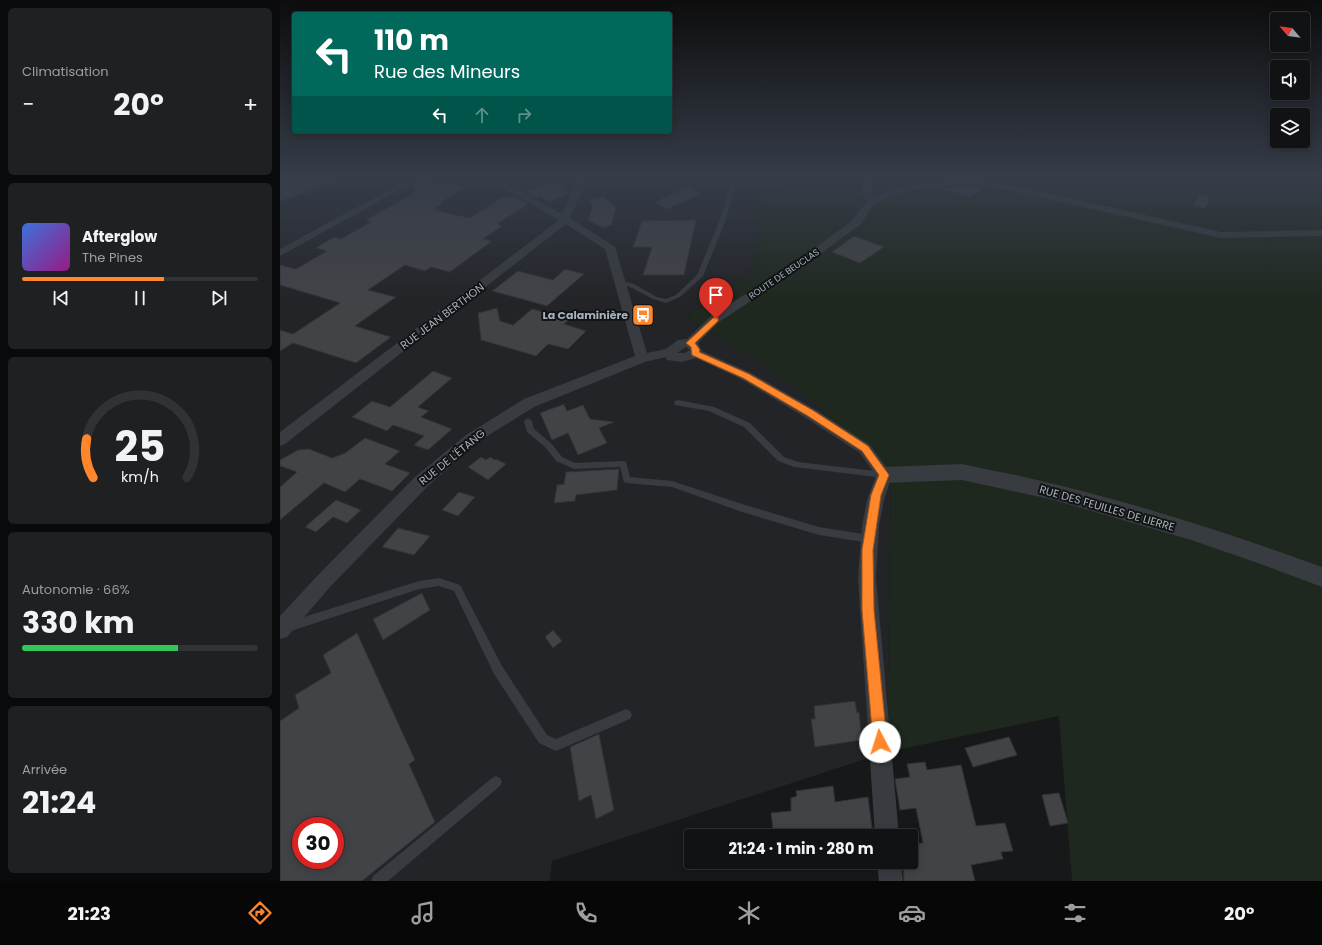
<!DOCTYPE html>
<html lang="fr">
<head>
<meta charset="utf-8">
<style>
  :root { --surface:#111214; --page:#1e2022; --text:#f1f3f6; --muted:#9c9ea0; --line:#303234; --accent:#ff862a }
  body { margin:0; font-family:Poppins,sans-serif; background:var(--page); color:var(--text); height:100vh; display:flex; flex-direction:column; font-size:15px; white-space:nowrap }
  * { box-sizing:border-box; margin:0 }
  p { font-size:13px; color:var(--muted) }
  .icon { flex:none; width:22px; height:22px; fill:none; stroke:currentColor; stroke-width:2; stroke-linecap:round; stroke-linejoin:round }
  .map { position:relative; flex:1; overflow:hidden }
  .side { display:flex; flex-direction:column; gap:8px; padding:8px; background:#090a0b; width:280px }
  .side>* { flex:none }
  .guide { position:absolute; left:12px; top:12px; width:380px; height:122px; border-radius:4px; box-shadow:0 2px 10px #0003,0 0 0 1px var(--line); background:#00695c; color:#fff; overflow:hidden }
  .needle { width:26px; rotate:298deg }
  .tools { position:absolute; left:990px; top:12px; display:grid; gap:8px }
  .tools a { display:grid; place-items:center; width:40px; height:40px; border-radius:4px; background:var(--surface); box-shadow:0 2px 10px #0003,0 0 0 1px var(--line); font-size:20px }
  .speed { position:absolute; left:12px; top:817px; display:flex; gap:8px; font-size:20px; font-weight:700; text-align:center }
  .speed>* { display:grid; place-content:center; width:52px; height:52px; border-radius:50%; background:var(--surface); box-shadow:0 2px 10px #0003,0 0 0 1px var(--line); line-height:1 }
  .speed .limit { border:6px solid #d22; background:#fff; color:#111 }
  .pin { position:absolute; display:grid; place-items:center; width:34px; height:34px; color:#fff; margin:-41px -17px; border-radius:50% 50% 50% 0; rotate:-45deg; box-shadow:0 0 4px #0007 }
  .pin .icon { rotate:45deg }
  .me { position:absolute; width:44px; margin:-22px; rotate:355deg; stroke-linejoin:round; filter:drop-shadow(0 0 3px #0008) }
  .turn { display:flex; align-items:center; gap:14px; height:84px; padding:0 16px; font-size:18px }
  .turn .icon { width:52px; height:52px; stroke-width:2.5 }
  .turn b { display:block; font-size:28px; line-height:34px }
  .lanes { display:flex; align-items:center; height:38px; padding:0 16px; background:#0003; justify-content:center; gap:20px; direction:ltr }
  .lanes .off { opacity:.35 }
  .big { font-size:30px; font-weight:700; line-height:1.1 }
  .side .tile { flex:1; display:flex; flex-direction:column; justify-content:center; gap:6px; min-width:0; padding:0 14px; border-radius:6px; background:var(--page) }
  .side .dial { align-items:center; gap:0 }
  .dial svg { height:104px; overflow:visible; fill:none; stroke:var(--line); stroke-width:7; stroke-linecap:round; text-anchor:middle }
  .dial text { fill:var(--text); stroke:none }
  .song { display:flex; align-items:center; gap:12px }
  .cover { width:48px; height:48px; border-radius:6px; background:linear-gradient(135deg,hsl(220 70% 55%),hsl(310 70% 35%)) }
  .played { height:4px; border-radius:2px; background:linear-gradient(90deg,var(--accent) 60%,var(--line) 60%) }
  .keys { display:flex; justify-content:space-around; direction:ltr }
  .heat { display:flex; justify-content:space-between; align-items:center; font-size:22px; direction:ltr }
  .charge { height:6px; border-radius:3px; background:linear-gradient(90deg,#34c759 66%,var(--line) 0) }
  .trip { position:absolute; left:404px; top:829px; width:234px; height:40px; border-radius:4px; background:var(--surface); box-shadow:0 2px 10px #0003,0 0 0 1px var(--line); font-weight:700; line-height:40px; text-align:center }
  .dock { display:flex; height:64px; justify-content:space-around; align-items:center; background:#070708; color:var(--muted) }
  .dock .icon { width:28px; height:28px }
  .dock .active { color:var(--accent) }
  .dock b { font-size:18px; color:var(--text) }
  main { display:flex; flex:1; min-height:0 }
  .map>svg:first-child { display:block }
</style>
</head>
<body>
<main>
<section class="side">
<div class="tile"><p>Climatisation</p>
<div class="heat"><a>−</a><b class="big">20°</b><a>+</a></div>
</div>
<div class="tile">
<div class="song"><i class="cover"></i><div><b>Afterglow</b><p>The Pines</p></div></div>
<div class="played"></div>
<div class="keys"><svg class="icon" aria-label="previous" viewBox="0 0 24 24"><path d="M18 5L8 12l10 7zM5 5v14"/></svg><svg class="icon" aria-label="pause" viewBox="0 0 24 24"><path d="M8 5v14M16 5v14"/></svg><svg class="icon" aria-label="next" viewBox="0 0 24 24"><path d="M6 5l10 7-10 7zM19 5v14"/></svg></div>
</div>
<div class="tile dial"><svg viewBox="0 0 100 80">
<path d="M14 69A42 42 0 1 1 86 69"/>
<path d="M14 69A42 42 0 0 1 9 39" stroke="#ff862a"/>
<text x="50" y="56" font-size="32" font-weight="700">25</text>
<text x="50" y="72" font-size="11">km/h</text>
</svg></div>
<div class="tile"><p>Autonomie · 66%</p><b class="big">330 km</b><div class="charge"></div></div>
<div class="tile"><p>Arrivée</p><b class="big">21:24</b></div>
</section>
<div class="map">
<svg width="1042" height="881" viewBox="0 0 1042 881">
  <rect width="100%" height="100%" fill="#17181a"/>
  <path fill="#232427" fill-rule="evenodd" d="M0 176H500L506 191 484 195 471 274 406 316 515 386 611 475 607 752 272 861 270 881H0ZM21 826H55V860H21Z"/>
  <path fill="#1f281f" d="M500 176H1042V881H792L779 716 607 752 611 475 515 386 406 316 471 274 484 194 506 191Z"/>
  <path fill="#414347" stroke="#313236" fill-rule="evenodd" d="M0 176H67V178L0 201Z
    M143 179 184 188 161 202H165L153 210 190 218 224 196 228 198 234 196 248 204 217 224 222 226 203 239 212 241 170 272 151 267 145 271 125 265 88 290 116 297 75 326 111 337 76 363 13 343 0 351V330L13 334 60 303 0 285V265L16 269 47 251 36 248 54 237 61 239 91 222 86 220 136 192 132 185Z
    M273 181 275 185 290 193 270 202 259 196 256 198 245 192Z
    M689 185 704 187 690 198 659 188Z
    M408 187 420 194 387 209 375 202Z
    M919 195 930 198 925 208 913 205Z
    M324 196 336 208 331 225 323 228 308 220 313 206 308 200Z
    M416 220 404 275H363L372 247H353L362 221Z
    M574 236 604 247 580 263 552 252Z
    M285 269 304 274 267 306 212 291 238 271 273 280Z
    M217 308 220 321 233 325 252 309 290 319 284 324 306 331 288 349 268 344 256 356 201 340 198 313Z
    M153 371 172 378 138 407 149 411 141 417 172 429 148 450 134 445 144 436 113 425 107 431 72 417 92 401 110 407Z
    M284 404 287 411 303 405 310 419 334 422 319 428 327 443 298 455 288 433 272 440 260 413Z
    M85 438 120 451 105 464 130 473 112 491 80 479 65 492 44 483 0 520V487L17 472 0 466V460L18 450 29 449 52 458 65 453Z
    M201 457 206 460 210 457 215 460 216 459 226 464 208 480 188 467Z
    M339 469 337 490 296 495 295 501 274 503 277 485 284 484 286 472Z
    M179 492 195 497 178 516 162 510Z
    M56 500 81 510 67 523 53 517 36 532 25 527Z
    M118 528 150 536 134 555 102 547Z
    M142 593 150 610 103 640 93 619Z
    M273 630 282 641 273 648 265 637Z
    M77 633 135 760 129 764 155 822 82 881H0V721L19 708 15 695 51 673 43 655ZM21 826H55V860H21Z
    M575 701 577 713 579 712 582 740 535 747 531 719H535L534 706Z
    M319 734 334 810 316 819 311 795 299 801 290 747Z
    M729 737 737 755 693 767 685 748Z
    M645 762 647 770 681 765 696 826 725 823 733 851 721 852 723 859 691 865 695 881H624L623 862H631V844L643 843 636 808 620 810 615 779 630 777 627 764Z
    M553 786 555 802 588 797 593 836H494L491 813 511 811V798L517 796 516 791Z
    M779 793 788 823 770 826 762 795Z"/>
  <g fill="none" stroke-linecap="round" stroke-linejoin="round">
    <path fill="#383b3f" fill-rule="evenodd" d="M330 176 442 181 455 186 445 222 423 276 400 297 386 303 373 299 350 287 338 283 341 281 354 284 377 297 386 299 396 295 417 275 439 222 450 187 441 183 368 181Z
      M398 400 434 407 470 423 504 457 518 462 604 472 607 473 608 475 607 477 604 478 514 467 498 461 464 427 429 411 395 405 394 403 395 401Z
      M248 418 252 421 254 429 271 443 282 457 295 463 343 461 346 462 350 477 392 481 462 504 539 527 589 535 592 536 594 539 592 542 589 543 539 535 462 512 392 487 347 483 344 482 340 467 294 469 276 461 265 447 247 432 244 421Z
      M159 578 180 585 222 666 267 735 276 739 346 709 350 711 352 715 350 719 276 751 259 743 214 674 174 591 159 586 139 589 8 632 4 631 3 627 4 623 8 622 139 581Z
      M216 776 220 778 222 782 220 786 108 881H91L93 876 212 778Z"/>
    <path fill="#383b3f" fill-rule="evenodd" d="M134 176H145L0 256V249Z
      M202 176H213L282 214 299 176H308L290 218 335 247 367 353 386 349 398 340 407 339 431 316 511 265 572 221 587 201 582 192V176H592V192L594 197 611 190 646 182 689 177 750 189 941 232 1042 230V236L941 238 750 195 689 183 646 188 617 194 595 203 580 225 519 269 439 322 418 343 422 351 471 373 536 410 590 445 612 475 604 500 599 526 596 578 619 836H595L578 578 582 526 587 500 596 476 580 453 526 418 461 379 416 358 402 362 387 360 386 357 365 362 254 407 196 443 147 487 50 587 7 637 0 639V616L38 575 135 477 186 435 244 399 355 356 325 249 286 224 5 444 0 446V432L279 220ZM406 347 410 350 405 353H397Z
      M597 862H621L623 881H599Z"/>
    <path fill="#383b3f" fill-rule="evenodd" d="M682 464C713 471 744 476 774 484 865 506 954 535 1042 567V587L975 562 911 540 774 500 682 480 604 483 597 481 594 475 597 469 604 467Z"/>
  </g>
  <linearGradient id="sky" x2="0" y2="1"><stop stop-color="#0d0d0e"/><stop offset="0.59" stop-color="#363d49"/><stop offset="1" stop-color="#363d49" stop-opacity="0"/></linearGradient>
  <rect width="1042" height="300" fill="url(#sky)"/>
  <path fill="#ff862a" stroke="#a6571b" d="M436 317 438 318V321L415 343 420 350 419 352 469 374 534 411 588 446 609 475 601 495 593 550 594 610 607 742 605 747 600 749 595 747 593 742 582 610V550L591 495 599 475 582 451 528 416 463 378 412 355 411 347 406 343 433 318Z"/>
  <defs>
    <g id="bus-square" transform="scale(1.15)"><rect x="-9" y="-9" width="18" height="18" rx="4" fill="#ff862a" stroke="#121315"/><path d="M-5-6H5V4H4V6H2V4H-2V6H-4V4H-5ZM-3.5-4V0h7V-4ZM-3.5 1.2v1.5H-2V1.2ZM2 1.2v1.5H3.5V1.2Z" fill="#fff"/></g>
  </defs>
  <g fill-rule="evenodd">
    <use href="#bus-square" x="363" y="315"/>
  </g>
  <g text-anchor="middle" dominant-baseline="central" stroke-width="4" stroke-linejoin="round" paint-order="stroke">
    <g font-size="9" fill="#a8b2bb" stroke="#121315">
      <text transform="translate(504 274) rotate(-34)">ROUTE DE BEUCLAS</text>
    </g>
    <g font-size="11" font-weight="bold" fill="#a8b2bb" stroke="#121315" text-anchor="end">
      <text x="348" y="315">La Calaminière</text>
    </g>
    <g font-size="11" fill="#a8b2bb" stroke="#121315">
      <text transform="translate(162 316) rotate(-37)">RUE JEAN BERTHON</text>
      <text transform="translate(172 457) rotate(-39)">RUE DE L'ÉTANG</text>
      <text transform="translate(827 508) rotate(16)">RUE DES FEUILLES DE LIERRE</text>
    </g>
  </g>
</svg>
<div class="tools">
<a><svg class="needle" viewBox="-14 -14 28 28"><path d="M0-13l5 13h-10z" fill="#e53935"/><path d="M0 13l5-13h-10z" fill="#9c9ea0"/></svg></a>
<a><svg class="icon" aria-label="sound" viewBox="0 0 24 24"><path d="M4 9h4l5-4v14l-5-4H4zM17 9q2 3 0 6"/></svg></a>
<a><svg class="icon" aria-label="layers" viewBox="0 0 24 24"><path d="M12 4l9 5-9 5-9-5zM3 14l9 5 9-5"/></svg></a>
</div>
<div class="speed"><div class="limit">30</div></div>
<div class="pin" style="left:436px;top:319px;background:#d93025"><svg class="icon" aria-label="arrive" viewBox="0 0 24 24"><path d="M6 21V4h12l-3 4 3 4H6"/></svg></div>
<svg class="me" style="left:600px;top:742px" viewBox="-20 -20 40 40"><circle r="19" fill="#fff"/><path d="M0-13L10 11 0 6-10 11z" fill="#ff862a"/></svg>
<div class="trip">21:24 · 1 min · 280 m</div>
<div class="guide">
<div class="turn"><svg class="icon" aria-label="left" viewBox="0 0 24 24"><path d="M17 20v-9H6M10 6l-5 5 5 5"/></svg><div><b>110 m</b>Rue des Mineurs</div></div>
<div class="lanes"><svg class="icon" aria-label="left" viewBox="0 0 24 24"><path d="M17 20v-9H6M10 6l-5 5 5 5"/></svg><svg class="icon off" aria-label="ahead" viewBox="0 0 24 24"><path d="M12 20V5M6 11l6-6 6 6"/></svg><svg class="icon off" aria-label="right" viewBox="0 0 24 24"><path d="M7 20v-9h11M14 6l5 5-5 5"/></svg></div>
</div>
</div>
</main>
<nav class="dock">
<b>21:23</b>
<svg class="icon active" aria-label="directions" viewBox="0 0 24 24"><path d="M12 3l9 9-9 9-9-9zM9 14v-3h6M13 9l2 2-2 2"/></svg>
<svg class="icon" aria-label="music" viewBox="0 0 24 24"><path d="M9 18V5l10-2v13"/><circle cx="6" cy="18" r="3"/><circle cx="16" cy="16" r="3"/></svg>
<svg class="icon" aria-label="phone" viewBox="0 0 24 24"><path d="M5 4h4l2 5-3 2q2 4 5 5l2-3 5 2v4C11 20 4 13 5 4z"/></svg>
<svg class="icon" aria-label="climate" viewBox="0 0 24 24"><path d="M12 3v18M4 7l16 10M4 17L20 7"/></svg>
<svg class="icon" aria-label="car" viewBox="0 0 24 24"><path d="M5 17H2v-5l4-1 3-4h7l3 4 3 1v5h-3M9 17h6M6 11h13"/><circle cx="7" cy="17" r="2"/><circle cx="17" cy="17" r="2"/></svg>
<svg class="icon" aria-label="filters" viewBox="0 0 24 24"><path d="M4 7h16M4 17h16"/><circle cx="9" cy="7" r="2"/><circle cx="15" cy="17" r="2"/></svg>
<b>20°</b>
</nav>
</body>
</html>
